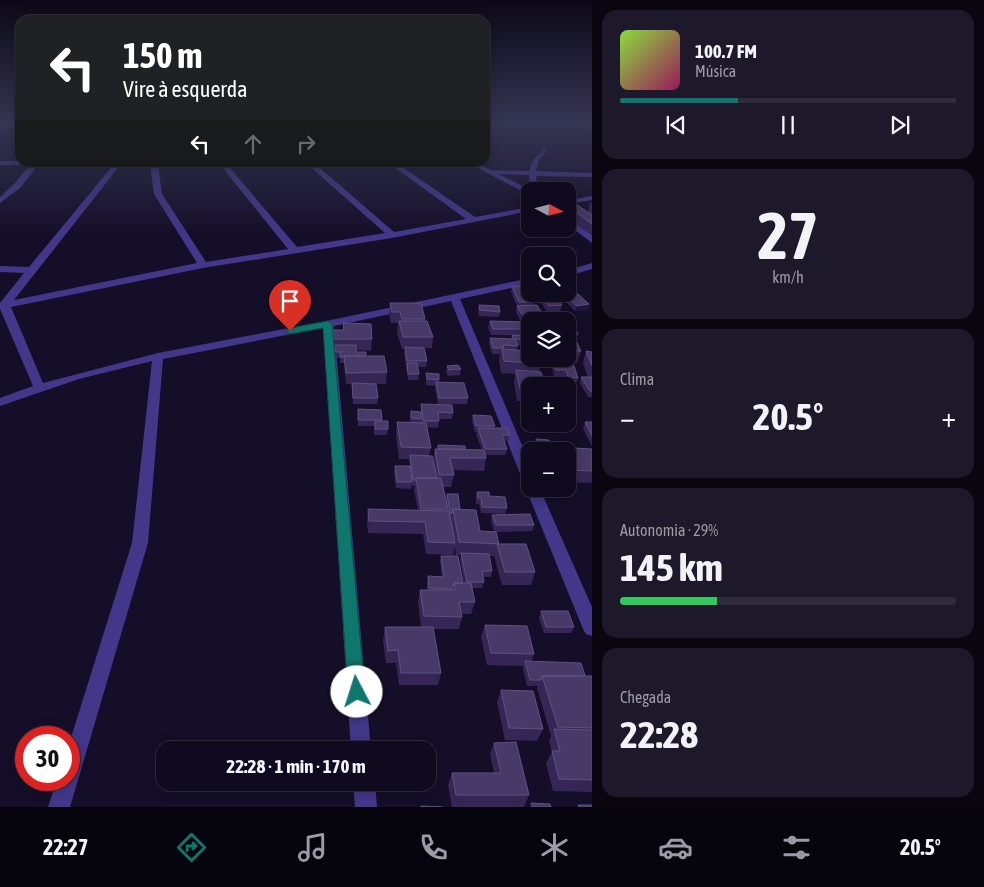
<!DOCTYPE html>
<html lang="pt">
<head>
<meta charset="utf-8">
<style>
  :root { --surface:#100a1e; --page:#1e182b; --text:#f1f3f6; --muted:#9c9aa4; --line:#302b3c; --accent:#0f766e }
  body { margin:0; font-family:"Asap Condensed",sans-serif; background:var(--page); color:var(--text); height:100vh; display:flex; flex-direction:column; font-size:19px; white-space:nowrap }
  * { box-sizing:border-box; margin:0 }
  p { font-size:16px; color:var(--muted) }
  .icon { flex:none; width:28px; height:28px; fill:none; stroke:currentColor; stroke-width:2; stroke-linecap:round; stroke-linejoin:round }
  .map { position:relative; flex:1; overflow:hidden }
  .details { display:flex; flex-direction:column; gap:10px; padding:10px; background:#090610; width:392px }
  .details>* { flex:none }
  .banner { position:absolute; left:15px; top:15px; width:475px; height:152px; border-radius:15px; box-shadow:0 2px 12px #0003,0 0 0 1px var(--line); background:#202124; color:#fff; overflow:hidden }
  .needle { width:32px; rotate:97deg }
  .tools { position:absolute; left:521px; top:182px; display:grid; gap:10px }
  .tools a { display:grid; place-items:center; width:55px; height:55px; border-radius:10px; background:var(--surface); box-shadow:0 2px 12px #0003,0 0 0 1px var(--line); font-size:25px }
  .speed { position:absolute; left:15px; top:726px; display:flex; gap:10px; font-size:25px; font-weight:700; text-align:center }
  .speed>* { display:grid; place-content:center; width:65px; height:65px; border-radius:50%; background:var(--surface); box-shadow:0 2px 12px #0003,0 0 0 1px var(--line); line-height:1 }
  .speed .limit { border:8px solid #d22; background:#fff; color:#111 }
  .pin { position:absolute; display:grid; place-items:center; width:42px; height:42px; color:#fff; margin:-51px -21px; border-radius:50% 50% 50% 0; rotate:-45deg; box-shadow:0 0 5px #0007 }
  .pin .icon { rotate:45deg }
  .me { position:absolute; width:55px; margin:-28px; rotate:355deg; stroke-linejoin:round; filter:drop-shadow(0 0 4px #0008) }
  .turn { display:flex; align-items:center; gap:18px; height:105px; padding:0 25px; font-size:22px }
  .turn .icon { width:65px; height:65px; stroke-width:2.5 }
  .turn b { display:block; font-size:35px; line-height:42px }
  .lanes { display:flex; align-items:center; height:48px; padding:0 25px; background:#0003; justify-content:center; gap:25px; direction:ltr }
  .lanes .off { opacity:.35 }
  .big { font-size:38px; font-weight:700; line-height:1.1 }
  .details .card { flex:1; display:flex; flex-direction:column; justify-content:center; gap:8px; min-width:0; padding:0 18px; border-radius:15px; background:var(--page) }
  .details .dial { align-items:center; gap:0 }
  .dial b { font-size:65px; line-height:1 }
  .song { display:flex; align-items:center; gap:15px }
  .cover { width:60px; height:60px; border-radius:8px; background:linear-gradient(135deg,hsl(90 70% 55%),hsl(330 70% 35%)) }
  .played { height:5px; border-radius:2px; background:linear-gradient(90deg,var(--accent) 35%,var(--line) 35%) }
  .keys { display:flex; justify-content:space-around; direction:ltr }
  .heat { display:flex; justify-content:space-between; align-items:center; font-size:28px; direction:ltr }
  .charge { height:8px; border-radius:4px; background:linear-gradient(90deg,#34c759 29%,var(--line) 0) }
  .trip { position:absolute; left:156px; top:741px; width:280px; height:50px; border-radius:15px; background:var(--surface); box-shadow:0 2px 12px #0003,0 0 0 1px var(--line); font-weight:700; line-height:50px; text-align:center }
  .menu { display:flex; height:80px; justify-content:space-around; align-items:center; background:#06040c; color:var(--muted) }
  .menu .icon { width:35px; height:35px }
  .menu .selected { color:var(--accent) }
  .menu b { font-size:22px; color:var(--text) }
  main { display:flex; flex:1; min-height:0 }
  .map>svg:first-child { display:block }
</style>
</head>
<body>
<main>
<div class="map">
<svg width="592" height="807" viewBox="0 0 592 807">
  <rect width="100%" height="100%" fill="#150e28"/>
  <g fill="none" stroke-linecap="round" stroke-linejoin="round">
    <path fill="#423789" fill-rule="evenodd" d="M579 122H586L592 124V129Z
      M20 123V127L0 129V125Z
      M544 149 547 151 539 160 536 171 592 173V177L536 176 538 191H530V195L466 162H475L490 170 529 171 533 160ZM499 174 529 175 530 190Z
      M0 161H20V162H88L38 165 20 188 0 203V197L14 184 30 165H0Z
      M92 162H172L158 164 162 194 206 262 288 249 218 162H225L297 247 385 233 305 162H313L394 232 466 219 387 162H395L475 217 530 207V211L392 238 203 268 11 307 43 383 158 353 336 319 530 278V284L460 299 530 464V489H540L592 607V636L586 634 583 629 526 489 528 485 523 481 451 301 334 326 371 750H351L323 328 163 359 148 543 70 807H48L57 780H69V744L132 543 152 361 79 379 0 406V398L33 386 0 309V303L24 273 0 272V266L29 267 114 164ZM121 164H150L154 194 197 263 14 300Z
      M592 196V200L568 204V200Z
      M568 218 592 235V243L568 225Z
      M592 263V269L568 276V270Z
      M353 782H375L377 807H355Z"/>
  </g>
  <path fill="#352656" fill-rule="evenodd" d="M568 200 588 212 590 203H592V234H590L568 218Z
    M530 282V290L528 288 529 283Z
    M512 286 527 287 534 302 533 306 537 305 547 321H530V359H568V321H554H572L578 334 576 340 581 351 577 363 563 362 562 359H540L541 364 539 372H541L545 386H530V402L517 401 514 382 515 374 501 373 499 360 500 354H492L489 344 490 338 511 339 512 335 523 336 522 333 521 335H491L488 327 490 321 521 322 516 312 517 306 511 292ZM527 344H528V347L529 350H517L518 345 526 346Z
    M533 294H549V295L562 305 560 311 547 312 540 301 541 297 536 298Z
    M566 296 589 304 588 310 575 311 565 301Z
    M390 303 425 319V321L433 337 432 348H424L427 361 426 367H418L419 374 418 380H408L404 353 405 349H402L397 333 398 323H391L389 314Z
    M479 305 500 312 499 317 479 316 478 310Z
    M343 323 372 339 371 351 356 350V352L366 356 387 372 386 384H376L378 398 377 404H353L352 384H346L344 363H340V358H335V350H333V330H343Z
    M586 351 592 352V397H588L580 383 581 377H588L583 363Z
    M553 362 578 378 576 384 566 383 564 376H554L552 368Z
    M447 366 461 369 460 375 448 376 446 372Z
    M426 373 439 380V382L468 398 467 404H438L435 388V386L426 385Z
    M421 404 453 413 452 419H439L438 428 427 427 431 448 429 456 433 458 435 449H437L438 445 465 449 482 450 476 434 477 432H475L472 421 473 415 495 426 494 428 510 435 508 441H504L507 449 505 455H485L486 458 484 471 453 470 454 475 451 487H443L446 499 447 494 460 509 480 531H494L491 521 492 515 505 514 481 513 479 504H476V498L477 492 489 496 507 508 505 514 534 525 532 531 497 532 499 544 535 572 531 585H502L494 556H489L492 571 491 577H483L484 582 482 588H472L475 602 471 614H462V617L459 629H433L441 673 438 685H399L396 663H386L383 640 385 627H421L418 602 420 590H427V583L428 576 442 577 440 562 441 556 462 583H464L460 560 461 555H456L455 547 453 555 426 554 423 534 368 533 367 522 368 509 418 510 414 490 415 486H412L411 477 412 482 411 489 396 488 394 472 395 466H410L409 459H399L396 435 397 422 410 423 411 411 421 412Z
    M358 409 381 410 382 421 388 429 387 435H374V426H358Z
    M585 422H592V447L583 428Z
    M536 439 552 450 551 451H536L534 446Z
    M556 447 592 449V483L568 482V451H555Z
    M541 611 574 627 571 633H544L539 618Z
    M485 625 534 654 531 662 585 676H592V792L553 791 546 763 552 752 549 741 551 736 537 688 538 686H527L523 668V666L487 665 481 637Z
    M501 690 543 729 537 741 505 740 497 702Z
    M494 743 529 795 524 807H452L448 785 452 773H494L490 754Z"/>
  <path fill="#20153c" d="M589 304 588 310 575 311 577 306Z"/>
  <path fill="#473968" stroke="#5f5180" d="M568 200H570L592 215V224L568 206Z
    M512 286 527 287 534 302H519Z
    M578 294 589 304 577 306 566 296Z
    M554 295 562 305 549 306 541 296Z
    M390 303H421L425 319H402L400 312H392Z
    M479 305 499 306 500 312 480 310Z
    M537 305 547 321H526L517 306Z
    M399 321H427L433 337H403Z
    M490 321 524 322 523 326H521L523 329H493Z
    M524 321H530V333H529Z
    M554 321H572L578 334H573L581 351H568V321Z
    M343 323 371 324 372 339H333V330H344Z
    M512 335 526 336 528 340 515 339 518 346 503 345 504 348H493L490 338 513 339Z
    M335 345H356V352H366V356H344L345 357H340L341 352H335Z
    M405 347 424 348 427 361H407Z
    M502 349 530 351V359H540L541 364 504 361Z
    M586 351 592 352V366Z
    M344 356H384L387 372 346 373Z
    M553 362 573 363 578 378 568 377 566 370H556Z
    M407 363H417L419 374H408Z
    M458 365 461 369 449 370 447 366Z
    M516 370 541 372 545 386H530V389H520Z
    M426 373 439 374V380L427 379Z
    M581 377H592V391H590Z
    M436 382 464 383 468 398H439Z
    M352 383 376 384 378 398H353Z
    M421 404 452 405 453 413 438 412 439 421H423Z
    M358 409 381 410 382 420H358Z
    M411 411 421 412V419L411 418Z
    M473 415 491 416 495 426H476Z
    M375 421H388V429H375Z
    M397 422 426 423 431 448 401 447Z
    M585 422H592V436Z
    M478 428H507L510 435H502L507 449H485Z
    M536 439 549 440 552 450 539 449Z
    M438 445 465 446V449H438Z
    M556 447 592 449V471L572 470 569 461H568V451H557Z
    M435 449 484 450 486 458H450L454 475H439Z
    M410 455 432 456 437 478H416V480H413Z
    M395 466H410L412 482H397Z
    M416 478H441L448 509H421Z
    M477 492H489V496L505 497 507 508 482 507 481 498H478Z
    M447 494H458L460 509H453L452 513H450Z
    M368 509 449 511 455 543 428 542 425 522 369 521Z
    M453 509 476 510 480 531 496 532 499 544 459 542Z
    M530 514 534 525H496L492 515Z
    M497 544H526L535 572H505Z
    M461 553 489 554 492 571H482L484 582H467Z
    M441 556H458L463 583H454L452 589 429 588 428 576 444 577Z
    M454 583H471L475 602H459L462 617 424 616 420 590H455Z
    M541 611H568L574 627H546Z
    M485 625 527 626 534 654 491 653Z
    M385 627H433L441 673H401L398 650 388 651Z
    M525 661 581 663 585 676H542L541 680H530Z
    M542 676H592V728L558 727Z
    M501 690 533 691 543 729 509 728Z
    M554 729 592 730V780L559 779 552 751H560Z
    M516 742 529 795H456L452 773H501L494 743Z
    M531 803 550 804 551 807H532Z
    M578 805H592V807H579Z
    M421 806 442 807H421Z"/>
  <linearGradient id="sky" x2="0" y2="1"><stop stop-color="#0c0816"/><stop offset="0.52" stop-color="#353653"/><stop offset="1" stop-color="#353653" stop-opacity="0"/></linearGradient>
  <rect width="592" height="235" fill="url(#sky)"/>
  <path fill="#0f766e" stroke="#0a4d48" d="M328 321 332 324 365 692 363 698 357 700 350 698 348 692 323 328 290 334 285 331 290 328Z"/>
</svg>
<div class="tools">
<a><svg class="needle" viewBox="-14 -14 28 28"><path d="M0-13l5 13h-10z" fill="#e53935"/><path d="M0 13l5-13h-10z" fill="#9c9aa4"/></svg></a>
<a><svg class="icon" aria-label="search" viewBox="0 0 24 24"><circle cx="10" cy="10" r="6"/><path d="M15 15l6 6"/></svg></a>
<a><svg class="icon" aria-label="layers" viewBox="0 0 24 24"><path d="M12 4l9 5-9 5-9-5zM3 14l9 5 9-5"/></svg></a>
<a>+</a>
<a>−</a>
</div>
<div class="speed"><div class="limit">30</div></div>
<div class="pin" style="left:290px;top:331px;background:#d93025"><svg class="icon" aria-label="arrive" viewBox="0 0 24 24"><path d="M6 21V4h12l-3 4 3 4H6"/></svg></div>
<svg class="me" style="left:357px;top:692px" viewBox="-20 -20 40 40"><circle r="19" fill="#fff"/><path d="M0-13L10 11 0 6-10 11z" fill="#0f766e"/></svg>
<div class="trip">22:28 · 1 min · 170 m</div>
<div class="banner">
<div class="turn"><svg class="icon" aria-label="left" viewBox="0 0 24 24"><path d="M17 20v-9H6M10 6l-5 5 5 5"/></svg><div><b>150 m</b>Vire à esquerda</div></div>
<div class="lanes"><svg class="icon" aria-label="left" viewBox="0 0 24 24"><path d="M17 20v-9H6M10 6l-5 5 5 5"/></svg><svg class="icon off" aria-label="ahead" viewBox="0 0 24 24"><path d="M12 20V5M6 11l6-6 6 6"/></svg><svg class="icon off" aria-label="right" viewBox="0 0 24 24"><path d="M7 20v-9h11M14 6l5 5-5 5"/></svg></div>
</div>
</div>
<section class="details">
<div class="card">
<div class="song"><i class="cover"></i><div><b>100.7 FM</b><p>Música</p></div></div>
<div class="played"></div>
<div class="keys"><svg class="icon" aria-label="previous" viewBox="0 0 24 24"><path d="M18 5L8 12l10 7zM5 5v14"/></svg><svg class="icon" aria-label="pause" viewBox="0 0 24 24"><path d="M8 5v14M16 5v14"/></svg><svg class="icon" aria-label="next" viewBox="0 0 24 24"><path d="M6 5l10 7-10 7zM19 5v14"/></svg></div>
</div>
<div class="card dial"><b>27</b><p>km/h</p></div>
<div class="card"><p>Clima</p>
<div class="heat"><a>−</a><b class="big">20.5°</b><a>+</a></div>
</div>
<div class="card"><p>Autonomia · 29%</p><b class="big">145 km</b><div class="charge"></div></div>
<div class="card"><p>Chegada</p><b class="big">22:28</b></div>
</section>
</main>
<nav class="menu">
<b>22:27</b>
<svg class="icon selected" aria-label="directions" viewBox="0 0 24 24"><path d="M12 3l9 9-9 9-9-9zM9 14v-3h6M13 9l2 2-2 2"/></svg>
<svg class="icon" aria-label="music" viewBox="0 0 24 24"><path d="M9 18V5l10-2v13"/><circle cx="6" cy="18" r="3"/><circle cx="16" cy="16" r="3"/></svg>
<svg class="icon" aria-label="phone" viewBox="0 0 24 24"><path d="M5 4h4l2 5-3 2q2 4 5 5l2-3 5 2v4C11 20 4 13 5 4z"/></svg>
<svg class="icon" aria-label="climate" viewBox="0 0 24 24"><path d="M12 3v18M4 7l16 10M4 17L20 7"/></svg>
<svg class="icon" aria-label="car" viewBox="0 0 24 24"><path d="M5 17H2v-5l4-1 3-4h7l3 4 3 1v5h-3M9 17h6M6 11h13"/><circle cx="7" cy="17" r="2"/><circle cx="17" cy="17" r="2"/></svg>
<svg class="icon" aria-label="filters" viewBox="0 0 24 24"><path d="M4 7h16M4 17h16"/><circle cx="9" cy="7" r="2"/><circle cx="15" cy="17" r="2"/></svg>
<b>20.5°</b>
</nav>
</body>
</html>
